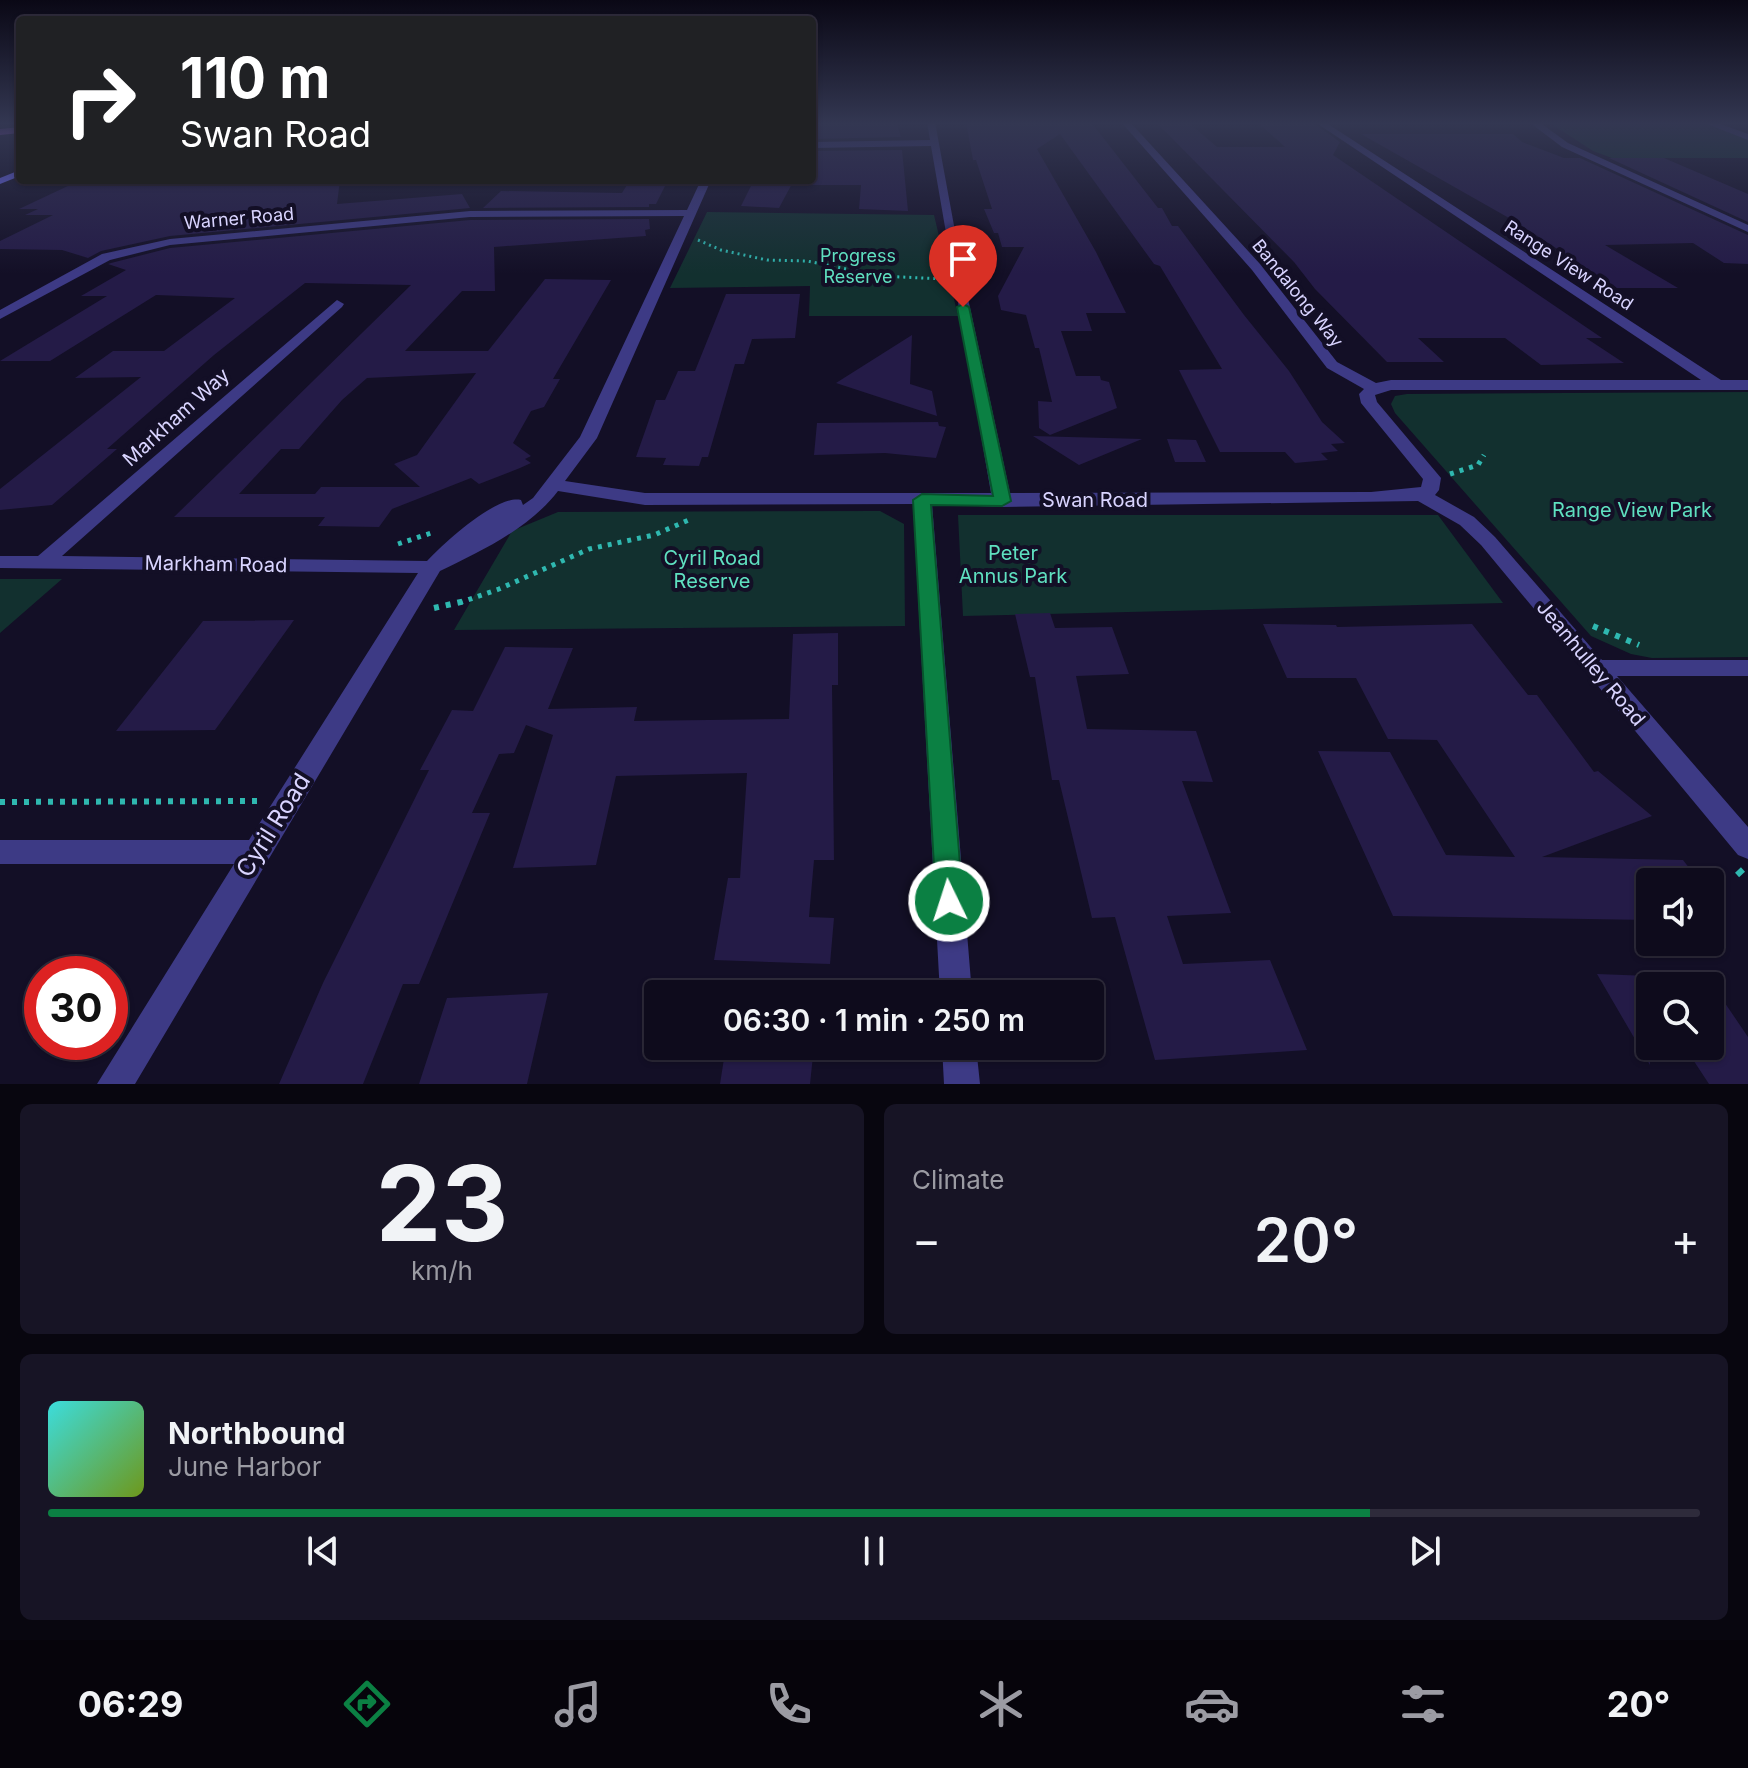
<!DOCTYPE html>
<html lang="en">
<head>
<meta charset="utf-8">
<style>
  :root { --surface:#0e0b1c; --page:#171425; --text:#f1f3f6; --muted:#9b9ba3; --line:#2e2b3b; --accent:#0b8043 }
  body { margin:0; font-family:Inter,sans-serif; background:var(--page); color:var(--text); height:100vh; display:flex; flex-direction:column; font-size:30px; white-space:nowrap }
  * { box-sizing:border-box; margin:0 }
  p { font-size:26px; color:var(--muted) }
  .icon { flex:none; width:44px; height:44px; fill:none; stroke:currentColor; stroke-width:2; stroke-linecap:round; stroke-linejoin:round }
  .map { position:relative; height:1084px; overflow:hidden }
  .panel { display:flex; flex-direction:column; gap:20px; padding:20px; background:#08060f; flex:1 }
  .panel>* { flex:none }
  .hud { position:absolute; left:16px; top:16px; width:800px; height:168px; border-radius:8px; box-shadow:0 2px 6px #0004,0 0 0 2px var(--line); background:#202124; color:#fff; overflow:hidden }
  .fabs { position:absolute; left:1636px; top:868px; display:grid; gap:16px }
  .fabs a { display:grid; place-items:center; width:88px; height:88px; border-radius:8px; background:var(--surface); box-shadow:0 2px 6px #0004,0 0 0 2px var(--line); font-size:40px }
  .speed { position:absolute; left:24px; top:956px; display:flex; gap:16px; font-size:40px; font-weight:700; text-align:center }
  .speed>* { display:grid; place-content:center; width:104px; height:104px; border-radius:50%; background:var(--surface); box-shadow:0 2px 6px #0004,0 0 0 2px var(--line); line-height:1 }
  .speed .limit { border:12px solid #d22; background:#fff; color:#111 }
  .pin { position:absolute; display:grid; place-items:center; width:68px; height:68px; color:#fff; margin:-82px -34px; border-radius:50% 50% 50% 0; rotate:-45deg; box-shadow:0 0 8px #0007 }
  .pin .icon { rotate:45deg }
  .me { position:absolute; width:88px; margin:-44px; rotate:356deg; stroke-linejoin:round; filter:drop-shadow(0 0 6px #0008) }
  .turn { display:flex; align-items:center; gap:28px; height:168px; padding:0 32px; font-size:36px }
  .turn .icon { width:104px; height:104px; stroke-width:2.5 }
  .turn b { display:block; font-size:56px; line-height:68px }
  .big { font-size:60px; font-weight:600; line-height:1.1 }
  .panel .widget { flex:1; display:flex; flex-direction:column; justify-content:center; gap:12px; min-width:0; padding:0 28px; border-radius:12px; background:var(--page) }
  .panel .dial { align-items:center; gap:0 }
  .dial b { font-size:104px; line-height:1 }
  .song { display:flex; align-items:center; gap:24px }
  .cover { width:96px; height:96px; border-radius:12px; background:linear-gradient(135deg,hsl(180 70% 55%),hsl(80 70% 35%)) }
  .played { height:8px; border-radius:4px; background:linear-gradient(90deg,var(--accent) 80%,var(--line) 80%) }
  .keys { display:flex; justify-content:space-around; direction:ltr }
  .heat { display:flex; justify-content:space-between; align-items:center; font-size:44px; direction:ltr }
  .panel .tiles { flex:1; display:grid; gap:20px; grid-template-columns:1fr 1fr }
  .widget:last-child { grid-column:span 2 }
  .trip { position:absolute; left:644px; top:980px; width:460px; height:80px; border-radius:8px; background:var(--surface); box-shadow:0 2px 6px #0004,0 0 0 2px var(--line); font-weight:600; line-height:80px; text-align:center }
  .tabs { display:flex; height:128px; justify-content:space-around; align-items:center; background:#06040b; color:var(--muted) }
  .tabs .icon { width:56px; height:56px }
  .tabs .selected { color:var(--accent) }
  .tabs b { font-size:36px; color:var(--text) }
  .map>svg:first-child { display:block }
</style>
</head>
<body>
<div class="map">
<svg width="1748" height="1084" viewBox="0 0 1748 1084">
  <rect width="100%" height="100%" fill="#130f26"/>
  <path fill="#12302f" d="M1702 122 1748 139V158H1612L1593 151 1550 123Z
    M707 212 934 215 958 316H809L810 286 670 288Z
    M1748 392V657L1652 658 1631 654 1591 636 1395 413 1391 404 1395 396 1407 394Z
    M880 511 904 524 905 626 454 630 512 531 558 512Z
    M958 515H1438L1503 603 963 616Z
    M0 579H62L0 633Z"/>
  <path fill="#241b47" fill-rule="evenodd" d="M812 122 897 124 901 137 812 139Z
    M966 122H1091L1158 208H1162L1172 226H1178L1244 315 1289 371 1322 422 1345 443 1331 444 1338 451 1321 453 1328 460 1295 463 1285 452H1220L1179 370 1222 369 1160 266 1154 264 1060 134 1037 149 1096 252 1126 313H1086L1092 331H1061L1076 376H1100L1101 380 1109 382 1117 408 1050 435 1039 428 1038 401 1052 402 1039 348H1035L1026 315 1001 310 998 296 1024 247H1002L998 233H994L984 209H992L976 160H973Z
    M1156 122H1188L1217 147H1285L1257 122H1312L1340 142 1333 155 1602 338H1586L1624 363 1541 365 1505 338H1418L1444 362H1387L1315 289 1294 262Z
    M1361 134H1513L1522 142 1564 158H1580L1748 235V264L1724 263 1693 243 1605 245 1678 288H1617L1516 222Z
    M902 150 908 211 859 209 861 185H812V151Z
    M1609 158H1664L1748 194V222Z
    M229 180H340L337 204 462 194 470 208 170 236 101 251 88 258 62 250 0 249V241L53 215H25L38 209H19L70 185 175 183 173 185Z
    M630 180H668L656 204H649V207L483 208 501 191 622 193Z
    M754 180H794L779 208 741 206Z
    M649 219 650 229 645 230 646 236 494 247 495 291H462L405 351H488L545 279 611 280 553 379H560L544 407 531 411 513 443 531 456 525 459 531 463 520 468 479 484 471 478 392 509 379 527 318 526 325 517H174L411 285 305 283 214 355 140 420 107 449H117L52 505 0 510V489L141 377 75 378 113 351H164L235 298 156 295 50 361H0L107 296H81L126 270 108 264 111 263 170 248 470 220ZM476 373 417 455 394 464 420 487H321L315 494H239L281 449H299L342 400 367 378Z
    M726 294H800L795 338 752 339 744 364H735L708 457H702L699 466 663 465 666 458 636 457 656 400H665L678 371H695Z
    M912 335 910 384 932 391 937 416 836 383Z
    M938 422 939 426 946 427 936 458 885 453 814 455 817 423Z
    M1033 436 1142 439 1079 465Z
    M1167 439 1196 440 1206 462H1175Z
    M1050 613 1055 628 1112 627 1129 674 1076 676 1087 729 1196 731 1213 782 1182 781 1231 913 1167 916 1183 964 1270 960 1307 1050 1155 1060 1115 917 1092 918 1059 780H1052L1035 677H1030L1015 614Z
    M294 620 215 730 116 731 203 621Z
    M1263 624 1336 625 1337 627 1472 624 1528 695H1537L1594 772 1598 771 1652 816 1542 857 1683 860 1700 882H1650V920L1393 916 1318 751 1390 752 1446 855 1515 857 1437 740 1388 739 1356 678H1287Z
    M838 633V685H832L834 860H814L809 917 834 918 830 964 714 960 728 878H740L747 773 616 776 596 865 513 868 553 735 526 725 514 753 499 754 472 813H490L419 984H403L363 1084H279L323 983 429 770H420L452 710 473 711 505 647 573 648 548 709 637 707 634 721 789 719 793 634Z
    M1597 974 1650 976V1065Z
    M1710 981 1748 1037V1084H1709L1684 1046H1710Z
    M548 993 527 1084H419L447 998Z
    M726 1046H814L810 1084H720Z"/>
  <g fill="none" stroke-linecap="round" stroke-linejoin="round">
    <path stroke="#2fb8b0" stroke-width="3" stroke-dasharray="2 4" stroke-linecap="butt" d="M698 240 721 250 767 260 807 261 881 276 943 279"/>
    <path stroke="#2fb8b0" stroke-width="5" stroke-dasharray="4 6" stroke-linecap="butt" d="M1450 474 1478 465 1484 455
      M398 544 434 532
      M459 603 499 589 589 549 654 535 691 519"/>
    <path stroke="#2fb8b0" stroke-width="6" stroke-dasharray="5 7" stroke-linecap="butt" d="M434 608 465 601
      M1593 626 1639 645
      M0 802 259 801"/>
    <path stroke="#2fb8b0" stroke-width="8" stroke-dasharray="6 9" stroke-linecap="butt" d="M1738 870 1748 881"/>
    <path fill="#3d3a85" fill-rule="evenodd" d="M927 122H935L964 280 1010 493 1371 492 1421 487 1423 479 1361 403 1359 394 1364 389 1327 368 1252 270 1121 122H1130L1260 264 1337 362 1376 383 1391 380H1701L1315 122H1325L1721 380H1748V390H1391L1375 395 1377 402 1441 478 1439 490 1435 495 1474 517 1495 537 1602 660H1748V676H1617L1748 827V859L1738 855 1481 545 1460 525 1418 501 1002 507 932 504 972 994H940L913 504 645 505 558 491C530 528 480 552 440 571L135 1084H97L234 864H0V840H249L418 573 0 568V556H38L337 300 344 304 342 307 62 556 427 561C443 544 497 494 521 500L523 505 533 498 580 437 684 216 470 217 170 245 110 260 0 319V310L102 254 170 239 470 211 687 210 701 180H711L597 438 565 481 645 493H991L931 146 812 148V142L930 140Z
      M1529 122H1539L1568 143 1748 225V232L1562 147Z
      M1702 122H1715L1748 134V140Z
      M942 1046H976L980 1084H944Z"/>
    <path fill="#6f6bff" fill-rule="evenodd" d="M20 170V176L0 184V178Z"/>
    <path fill="#c25bff" fill-rule="evenodd" d="M20 127V133L0 135V129Z"/>
  </g>
  <linearGradient id="sky" x2="0" y2="1"><stop stop-color="#0a0815"/><stop offset="0.45" stop-color="#333752"/><stop offset="1" stop-color="#333752" stop-opacity="0"/></linearGradient>
  <rect width="1748" height="274" fill="url(#sky)"/>
  <path fill="#0b8043" stroke="#07532c" stroke-width="2" d="M963 304 969 307 1011 501 1002 506 931 505 963 901 959 910 949 913 940 910 936 901 913 500 922 494 993 496 957 307Z"/>
  <g text-anchor="middle" dominant-baseline="central" stroke-width="8" stroke-linejoin="round" paint-order="stroke">
    <g font-size="18" fill="#d9d4ff" stroke="#130f26">
      <text transform="translate(239 218) rotate(-5)">Warner Road</text>
      <text transform="translate(1569 265) rotate(33)">Range View Road</text>
      <text transform="translate(1298 293) rotate(51)">Bandalong Way</text>
    </g>
    <g font-size="18" fill="#5fe0c0" stroke="#130f26">
      <text x="858" y="255">Progress<tspan x="858" dy="21">Reserve</tspan></text>
    </g>
    <g font-size="20" fill="#d9d4ff" stroke="#130f26">
      <text transform="translate(176 417) rotate(-42)">Markham Way</text>
      <text x="1095" y="500">Swan Road</text>
      <text transform="translate(216 564) rotate(1)">Markham Road</text>
      <text transform="translate(1591 663) rotate(50)">Jeanhulley Road</text>
    </g>
    <g font-size="20" fill="#5fe0c0" stroke="#130f26">
      <text x="1632" y="510">Range View Park</text>
      <text x="1013" y="553">Peter<tspan x="1013" dy="23">Annus Park</tspan></text>
      <text x="712" y="558">Cyril Road<tspan x="712" dy="23">Reserve</tspan></text>
    </g>
    <g font-size="24" fill="#d9d4ff" stroke="#130f26">
      <text transform="translate(273 825) rotate(-58)">Cyril Road</text>
    </g>
  </g>
</svg>
<div class="fabs">
<a><svg class="icon" aria-label="sound" viewBox="0 0 24 24"><path d="M4 9h4l5-4v14l-5-4H4zM17 9q2 3 0 6"/></svg></a>
<a><svg class="icon" aria-label="search" viewBox="0 0 24 24"><circle cx="10" cy="10" r="6"/><path d="M15 15l6 6"/></svg></a>
</div>
<div class="speed"><div class="limit">30</div></div>
<div class="pin" style="left:963px;top:307px;background:#d93025"><svg class="icon" aria-label="arrive" viewBox="0 0 24 24"><path d="M6 21V4h12l-3 4 3 4H6"/></svg></div>
<svg class="me" style="left:949px;top:901px" viewBox="-20 -20 40 40"><circle r="17" fill="#0b8043" stroke="#fff" stroke-width="3"/><path d="M0-11L8 9 0 5-8 9z" fill="#fff"/></svg>
<div class="trip">06:30 · 1 min · 250 m</div>
<div class="hud">
<div class="turn"><svg class="icon" aria-label="right" viewBox="0 0 24 24"><path d="M7 20v-9h11M14 6l5 5-5 5"/></svg><div><b>110 m</b>Swan Road</div></div>
</div>
</div>
<section class="panel">
<div class="tiles">
<div class="widget dial"><b>23</b><p>km/h</p></div>
<div class="widget"><p>Climate</p>
<div class="heat"><a>−</a><b class="big">20°</b><a>+</a></div>
</div>
<div class="widget">
<div class="song"><i class="cover"></i><div><b>Northbound</b><p>June Harbor</p></div></div>
<div class="played"></div>
<div class="keys"><svg class="icon" aria-label="previous" viewBox="0 0 24 24"><path d="M18 5L8 12l10 7zM5 5v14"/></svg><svg class="icon" aria-label="pause" viewBox="0 0 24 24"><path d="M8 5v14M16 5v14"/></svg><svg class="icon" aria-label="next" viewBox="0 0 24 24"><path d="M6 5l10 7-10 7zM19 5v14"/></svg></div>
</div>
</div>
</section>
<nav class="tabs">
<b>06:29</b>
<svg class="icon selected" aria-label="directions" viewBox="0 0 24 24"><path d="M12 3l9 9-9 9-9-9zM9 14v-3h6M13 9l2 2-2 2"/></svg>
<svg class="icon" aria-label="music" viewBox="0 0 24 24"><path d="M9 18V5l10-2v13"/><circle cx="6" cy="18" r="3"/><circle cx="16" cy="16" r="3"/></svg>
<svg class="icon" aria-label="phone" viewBox="0 0 24 24"><path d="M5 4h4l2 5-3 2q2 4 5 5l2-3 5 2v4C11 20 4 13 5 4z"/></svg>
<svg class="icon" aria-label="climate" viewBox="0 0 24 24"><path d="M12 3v18M4 7l16 10M4 17L20 7"/></svg>
<svg class="icon" aria-label="car" viewBox="0 0 24 24"><path d="M5 17H2v-5l4-1 3-4h7l3 4 3 1v5h-3M9 17h6M6 11h13"/><circle cx="7" cy="17" r="2"/><circle cx="17" cy="17" r="2"/></svg>
<svg class="icon" aria-label="filters" viewBox="0 0 24 24"><path d="M4 7h16M4 17h16"/><circle cx="9" cy="7" r="2"/><circle cx="15" cy="17" r="2"/></svg>
<b>20°</b>
</nav>
</body>
</html>
